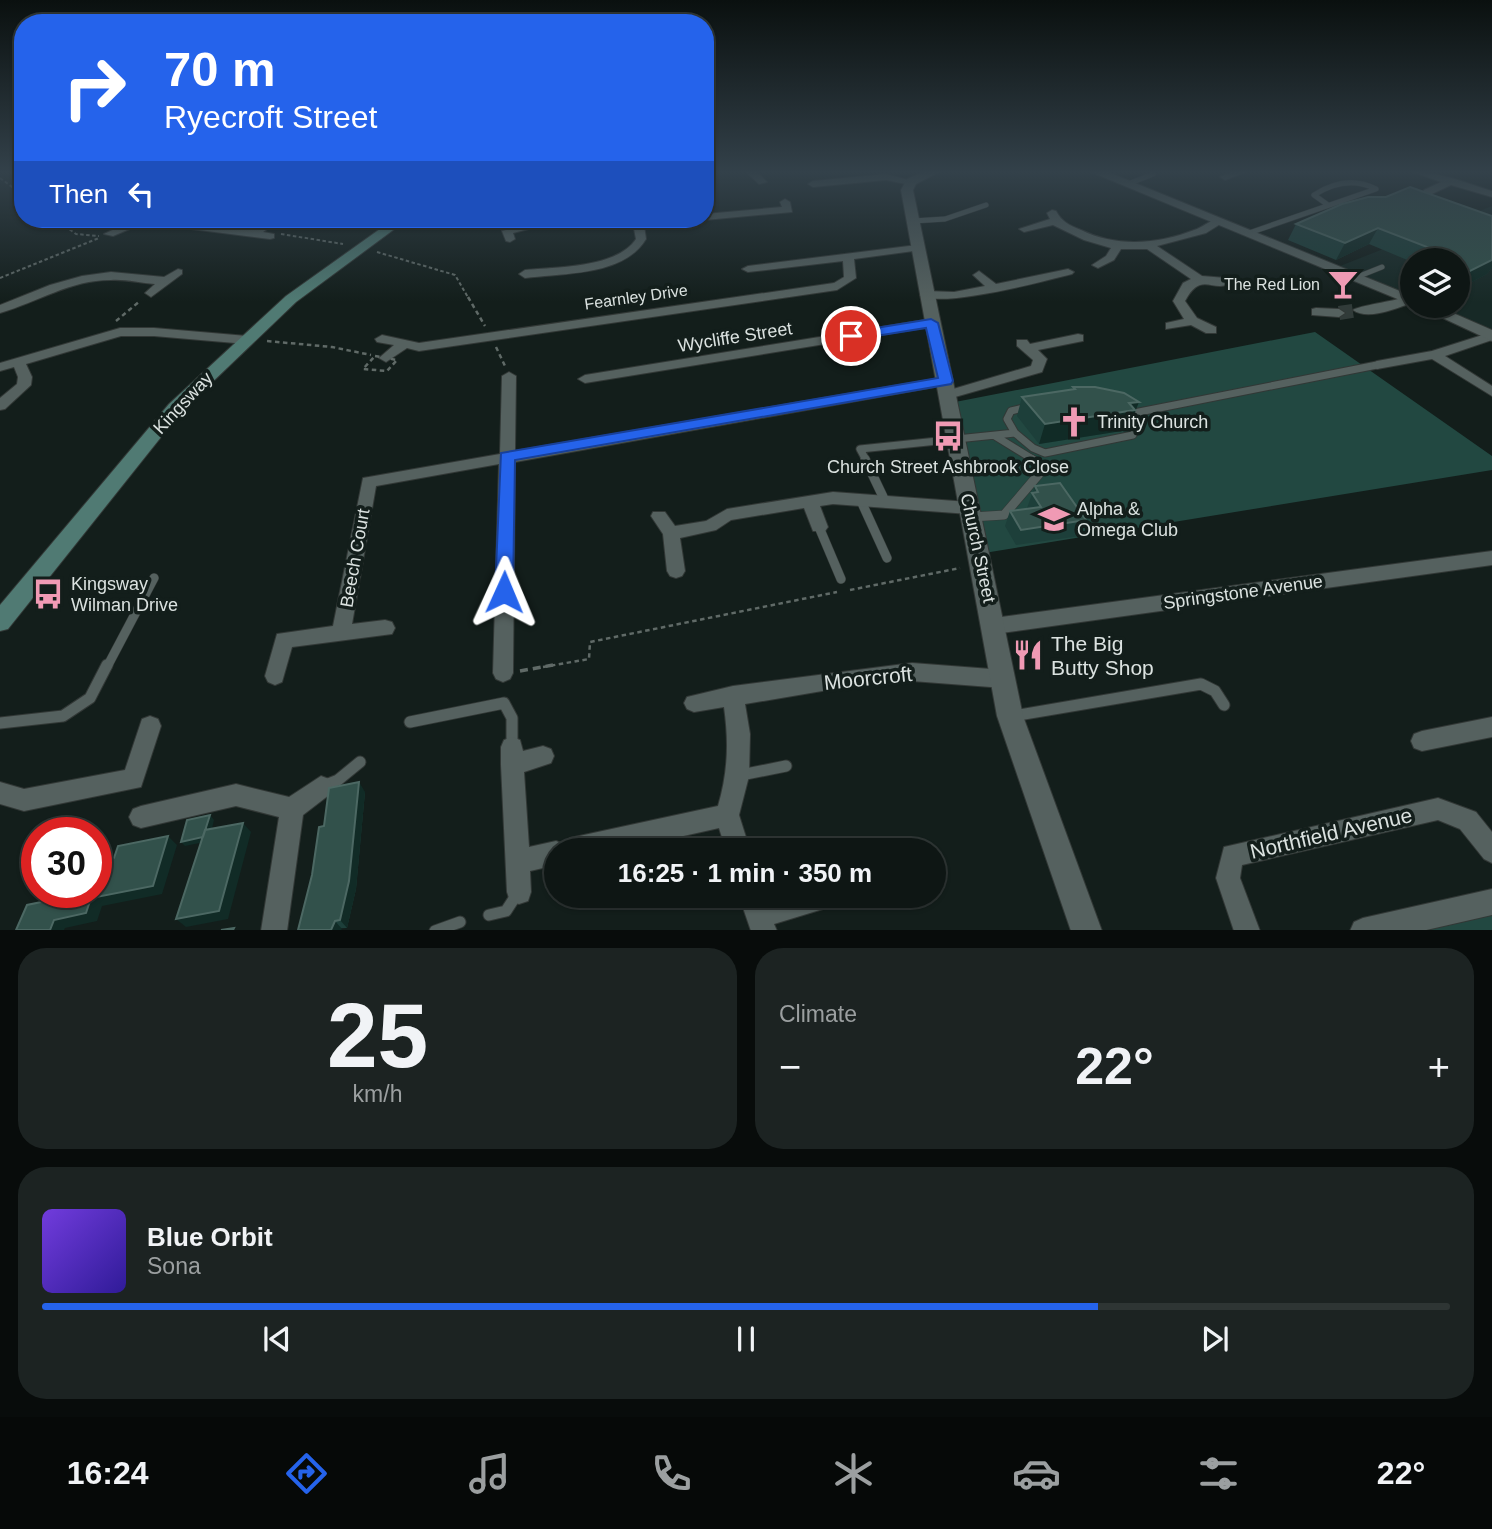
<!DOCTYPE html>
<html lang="en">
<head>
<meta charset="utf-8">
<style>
  :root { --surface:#0e1614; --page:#1c2322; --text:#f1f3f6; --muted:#9b9fa0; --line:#2e3534; --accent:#2563eb }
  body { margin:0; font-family:Helvetica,sans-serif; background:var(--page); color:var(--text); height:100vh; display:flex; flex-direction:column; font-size:26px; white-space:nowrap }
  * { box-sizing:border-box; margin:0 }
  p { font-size:23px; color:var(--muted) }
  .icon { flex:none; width:38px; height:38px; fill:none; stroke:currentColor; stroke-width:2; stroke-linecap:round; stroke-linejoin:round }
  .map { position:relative; height:930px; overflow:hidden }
  .sheet { display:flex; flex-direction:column; gap:18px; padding:18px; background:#080c0b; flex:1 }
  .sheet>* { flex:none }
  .top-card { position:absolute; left:14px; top:14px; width:700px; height:214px; border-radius:28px; box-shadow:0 2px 5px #0004,0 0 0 2px var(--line); background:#2563eb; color:#fff; overflow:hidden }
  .tools { position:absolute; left:1400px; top:248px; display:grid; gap:14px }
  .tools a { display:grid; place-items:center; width:70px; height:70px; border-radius:50%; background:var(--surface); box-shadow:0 2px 5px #0004,0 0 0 2px var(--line); font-size:35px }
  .speed { position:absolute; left:21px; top:817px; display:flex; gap:14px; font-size:35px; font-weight:700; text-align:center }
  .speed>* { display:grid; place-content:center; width:91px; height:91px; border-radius:50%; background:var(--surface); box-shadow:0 2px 5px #0004,0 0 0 2px var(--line); line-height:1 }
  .speed .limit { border:10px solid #d22; background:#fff; color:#111 }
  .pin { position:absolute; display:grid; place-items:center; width:60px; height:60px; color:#fff; margin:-30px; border:4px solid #fff; border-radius:50%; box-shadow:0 2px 7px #0007 }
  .me { position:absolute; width:77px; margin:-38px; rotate:1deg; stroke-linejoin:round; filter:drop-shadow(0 0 5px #0008) }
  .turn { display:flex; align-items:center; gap:24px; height:147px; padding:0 35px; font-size:32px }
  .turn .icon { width:91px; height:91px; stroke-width:2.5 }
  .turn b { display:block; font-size:49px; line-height:60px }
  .then { display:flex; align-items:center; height:66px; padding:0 35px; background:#0003; gap:14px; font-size:26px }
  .big { font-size:52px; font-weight:600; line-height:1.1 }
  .sheet .tile { flex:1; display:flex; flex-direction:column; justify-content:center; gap:10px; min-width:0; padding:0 24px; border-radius:28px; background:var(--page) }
  .sheet .dial { align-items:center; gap:0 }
  .dial b { font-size:91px; line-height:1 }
  .song { display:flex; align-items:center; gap:21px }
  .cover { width:84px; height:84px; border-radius:10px; background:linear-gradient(135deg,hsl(260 70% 55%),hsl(250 70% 35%)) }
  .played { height:7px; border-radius:4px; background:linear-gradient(90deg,var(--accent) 75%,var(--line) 75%) }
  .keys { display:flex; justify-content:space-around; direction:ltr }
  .heat { display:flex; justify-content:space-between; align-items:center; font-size:38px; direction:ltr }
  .sheet .tiles { flex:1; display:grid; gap:18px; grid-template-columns:1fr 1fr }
  .tile:last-child { grid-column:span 2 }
  .trip { position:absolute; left:544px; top:838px; width:402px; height:70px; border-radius:35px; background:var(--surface); box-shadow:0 2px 5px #0004,0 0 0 2px var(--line); font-weight:600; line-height:70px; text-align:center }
  .menu { display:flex; height:112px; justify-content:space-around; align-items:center; background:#060908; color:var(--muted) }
  .menu .icon { width:49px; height:49px }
  .menu .on { color:var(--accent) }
  .menu b { font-size:32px; color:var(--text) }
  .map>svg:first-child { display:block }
</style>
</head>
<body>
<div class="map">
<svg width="1492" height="931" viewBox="0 0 1492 931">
  <rect width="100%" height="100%" fill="#131e1b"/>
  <path fill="#172926" d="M1492 206V336L1424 306H1458V261H1412V301L1335 268Z"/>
  <path fill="#224841" d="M1315 332 1492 456V470L978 554 950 403Z
    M1492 902V930H1363Z"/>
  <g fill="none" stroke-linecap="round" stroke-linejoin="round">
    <path stroke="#313b39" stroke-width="14" stroke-dasharray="14 7" stroke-linecap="butt" d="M1339 313 1359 310"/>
    <g stroke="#323836" stroke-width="6">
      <path id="service-far3" d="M1128 184 1153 174
        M913 221 945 219 986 205
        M1249 233 1376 189C1354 178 1334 182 1314 195L1328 205
        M1357 277 1382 267"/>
    </g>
    <g stroke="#323836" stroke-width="9">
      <path id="service-far2" d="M1015 433 1007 419 1011 411 1027 407
        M995 436 1034 460
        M866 460 860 449 1015 433 1033 448 1045 453 1133 435 1138 422 1134 413 1377 365"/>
    </g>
    <g stroke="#323836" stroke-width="10">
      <path id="service-far1" d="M865 459 886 503
        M861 501 887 558
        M972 517 1004 515 1039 474 1036 462 1031 459
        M819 527 841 579
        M107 667 154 578"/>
    </g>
    <g stroke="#323836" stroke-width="13">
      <path id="service" d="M1013 716 1201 684 1215 691 1224 705
        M410 722 504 703 512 718V747
        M0 723 63 716 90 698 107 665
        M741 775 786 766
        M323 786 338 780 360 762
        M489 915 506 911 517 894
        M435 931 460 922"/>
    </g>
    <g stroke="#323836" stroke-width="2">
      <path id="minor" d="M746 172H757L767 182 759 184Z
        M1231 172H1246L1225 180 1220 177Z
        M1413 172C1441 172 1466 183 1492 191V197L1451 185 1432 194H1424V190L1441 182Z
        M886 174 916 182 911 185 886 180 813 187 808 184 813 181Z
        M785 199 790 202 792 212 705 220 701 219H705V214L782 207 780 202Z
        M1052 210 1056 211C1062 222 1069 225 1081 230 1118 248 1159 244 1197 229 1206 225 1212 218 1222 219V223L1206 233 1157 246 1202 276 1226 278 1232 282C1213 295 1202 269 1185 301L1197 318 1216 327V333H1206L1191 325 1166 329V323L1184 319 1173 301 1183 283 1191 279 1147 249H1121L1114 260 1098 268 1092 265 1106 256 1111 248 1084 240 1053 225 1024 232 1019 229 1050 219 1047 213Z
        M136 219C173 219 209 228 246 230 258 230 266 218 281 219L263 232 274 234V238L270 239 144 223 113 236 104 234Z
        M549 219H568L513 233 515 239 510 242 506 241 502 231Z
        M626 219H692L687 222 644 225 646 239C624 276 564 273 525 278L519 274 525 270C556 267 617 268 636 239L633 224Z
        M917 245 921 246V250L854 259 856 278 837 290 419 351 407 348 386 362 379 358 394 345 377 342 375 339 382 335 419 343 834 283 844 277 843 261 748 272 742 269 748 266Z
        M178 269 182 270V274L151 297 145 293 155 284C140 283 125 279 111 280 70 280 38 302 0 313V305L50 285 82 276 111 272 164 277Z
        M1068 269 1074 272 1072 274C1045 281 939 309 920 295L926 291 954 292 985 286 973 275 979 271 996 284Z
        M1406 297H1412V303C1396 308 1368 321 1353 310 1358 306 1394 301 1406 297Z
        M1316 308 1339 309 1345 313 1339 317 1312 315V309Z
        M931 319 937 323 936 326 585 383 578 379 585 375Z
        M120 328H154L247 336 254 340 247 344 154 336H121L26 364 32 377 31 385 5 409 0 410V398L17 384 18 377 14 367 0 371V363Z
        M1492 332V340L1445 356 1492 386V396L1432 359 1377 369 1370 365 1377 361 1432 351Z
        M1078 334 1083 335V341L1038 350 1047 359 1042 372 948 399 941 395 943 392 1031 366 1033 360 1017 346V340H1027L1030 344Z
        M509 372 516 376 515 451 946 377 953 381 946 385 515 462 513 673 510 679 503 682 496 679 493 673 499 464 376 486 352 624 385 620 392 622 395 628 392 634 292 647 282 682 275 685 268 682 265 676 277 634 333 626 363 478 500 454 502 376Z
        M833 492 969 502 975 504 977 508 975 512 969 514 833 504 820 506 828 527 825 531H813L804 508 731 520 716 530 680 538 685 571 682 576 676 578 670 576 667 571 663 534 651 516 653 512H665L675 526 706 521 727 509Z
        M1492 551V565L994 634 987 632 984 626 987 620 994 618Z
        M912 663 1004 670 1011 673 1014 679 1011 685 1004 688 912 681 828 690 745 704 750 734 749 776 739 815 750 850H726L719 828 621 850H556V865L530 871 531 892 528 901 519 904 510 901 507 892 501 765V747L504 740 512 737 520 740 523 751 543 746 551 749 554 756 551 763 524 772 529 847 556 841 561 843 570 838 718 806C728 772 729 742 724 707L694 712 687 709 684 703 687 697 733 686Z
        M150 716 158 719 161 726 141 787 24 811 0 804V782L24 789 125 770 142 719Z
        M1492 717V737L1422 751 1414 748 1411 741 1414 734 1422 731Z
        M321 776 329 779 332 787 329 795 303 815 287 931H261L279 817 236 806 141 828 133 825 129 817 133 809 141 806 236 784 289 797Z
        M1438 798 1476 812 1492 832V863L1484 859 1460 829 1438 820 1242 865 1240 878 1260 931H1234L1216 878 1224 847Z
        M1492 889V915L1422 931H1350L1354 922 1363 918Z
        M739 896H763L765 901 783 896H839L836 905 774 924 777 931H751Z"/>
    </g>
    <g stroke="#323836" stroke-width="2">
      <path id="tertiary" d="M923 172H939L916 184 913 190 1023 716 1102 931H1071L997 716 901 190 907 179Z
        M1091 172H1108L1412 296V305Z
        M1417 306H1437L1492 330V341Z"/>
    </g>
    <g stroke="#323836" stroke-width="2">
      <path id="secondary" d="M394 219H408L296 302 181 412 8 629 0 631V605L169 404 286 296Z"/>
    </g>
    <path stroke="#606a67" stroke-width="2" stroke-dasharray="3.5 2.5" stroke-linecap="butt" d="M0 178 23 195
      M55 219 76 234 99 236
      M281 234 343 244
      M377 252 455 275 469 299
      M0 278 99 238"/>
    <path stroke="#606a67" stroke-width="2.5" stroke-dasharray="4.5 3.5" stroke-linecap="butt" d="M468 297 485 326
      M116 321 140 301
      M267 341 332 347 371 355
      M496 347 505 366
      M375 356 397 360 387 371 363 369Z
      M850 590 960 568
      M543 667 589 659 590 642 837 592"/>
    <path stroke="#606a67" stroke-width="3.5" stroke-dasharray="8 5" stroke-linecap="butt" d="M520 671 553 665"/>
    <use href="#service-far3" stroke="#55615f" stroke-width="5"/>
    <use href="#service-far2" stroke="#55615f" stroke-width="7"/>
    <use href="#service-far1" stroke="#55615f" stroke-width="9"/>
    <use href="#service" stroke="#55615f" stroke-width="11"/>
    <use href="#minor" fill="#55615f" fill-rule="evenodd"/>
    <use href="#tertiary" fill="#55615f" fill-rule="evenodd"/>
    <use href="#secondary" fill="#507a73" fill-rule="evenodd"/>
  </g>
  <path fill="#1d3f3a" d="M1492 216V267L1487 274 1458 289V261H1412V262L1369 244 1336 260 1288 240 1296 224Z
    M1073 387 1128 430 1039 444 1017 416 1022 397 1072 390Z
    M1035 486 1086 520 1080 536 1016 545 1005 526 1010 511 1028 509 1027 508Z
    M365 792 356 889 347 928 298 930 312 875Z"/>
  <path fill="#112b26" d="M1378 228 1369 244 1336 260 1345 243Z
    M1492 256V267L1487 274 1458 289V284L1464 274Z
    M1139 402 1128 430 1039 444 1045 424Z
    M359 782 365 792 356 889 347 928 340 920Z
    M210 815 214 820 209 841 185 846 181 842Z
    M243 823 251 832 228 919 186 927 176 919Z
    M168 836 177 845 162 894 102 906 97 921 65 928 64 930H50L54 920 91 898Z
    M335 921 342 929 341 930H331Z"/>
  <path fill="#32514b" stroke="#4c6863" stroke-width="2" d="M1410 187 1492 216V260L1464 274 1458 271V261H1445L1453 257 1378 228 1345 243 1296 224 1342 204 1368 197H1386Z
    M1073 387H1095L1124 393 1139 402 1129 403 1135 410 1045 424 1022 397 1075 389Z
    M1060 483 1086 520 1021 530 1010 511 1041 507 1032 493 1038 492 1035 486Z
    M359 782 349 881 340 920 335 921 331 930H298L312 875 319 827 324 826 329 788Z
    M210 815 203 837 181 842 187 820Z
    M243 823 219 911 176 919 205 830Z
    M168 836 153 886 91 898 86 913 54 920 50 930H16L27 905 71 896 72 892H96V862L114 858 118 846Z
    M234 928 233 930H221Z"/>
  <linearGradient id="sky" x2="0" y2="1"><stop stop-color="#0a100f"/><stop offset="0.57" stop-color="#33414a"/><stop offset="1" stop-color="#33414a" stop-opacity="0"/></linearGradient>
  <rect width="1492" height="302" fill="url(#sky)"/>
  <path fill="#2563eb" stroke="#184099" stroke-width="2" d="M931 319 938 323 953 381 951 384 515 460 513 592 511 597H498L495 592 501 453 938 378 926 328 851 340 845 336 851 332Z"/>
  <defs>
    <g id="bar-bare" transform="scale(2.415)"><path d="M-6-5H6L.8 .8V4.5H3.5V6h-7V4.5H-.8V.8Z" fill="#f09ab4" stroke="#131e1b" stroke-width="2.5" paint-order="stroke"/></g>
    <g id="church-bare" transform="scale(2.415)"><path d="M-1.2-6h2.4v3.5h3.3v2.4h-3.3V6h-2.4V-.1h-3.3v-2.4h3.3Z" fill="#f09ab4" stroke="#131e1b" stroke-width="2.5" paint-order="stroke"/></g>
    <g id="bus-bare" transform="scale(2.415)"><path d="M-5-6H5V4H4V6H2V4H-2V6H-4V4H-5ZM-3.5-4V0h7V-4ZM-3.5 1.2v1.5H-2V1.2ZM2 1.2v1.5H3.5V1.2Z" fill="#f09ab4" stroke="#131e1b" stroke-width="2.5" paint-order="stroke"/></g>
    <g id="school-bare" transform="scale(2.415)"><path d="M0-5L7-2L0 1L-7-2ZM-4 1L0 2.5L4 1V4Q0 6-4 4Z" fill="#f09ab4" stroke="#131e1b" stroke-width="2.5" paint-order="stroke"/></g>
    <g id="restaurant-bare" transform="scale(2.415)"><path d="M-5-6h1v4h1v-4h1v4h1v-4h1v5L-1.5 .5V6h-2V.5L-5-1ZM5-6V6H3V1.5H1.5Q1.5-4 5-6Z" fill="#f09ab4" stroke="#131e1b" stroke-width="2.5" paint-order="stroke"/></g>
  </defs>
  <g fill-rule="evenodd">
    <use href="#bar-bare" x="1343" y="284"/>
    <use href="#church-bare" x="1074" y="422"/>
    <use href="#bus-bare" x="948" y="436"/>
    <use href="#school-bare" x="1054" y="519"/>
    <use href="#bus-bare" x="48" y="594"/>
    <use href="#restaurant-bare" x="1028" y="655"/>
  </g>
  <g text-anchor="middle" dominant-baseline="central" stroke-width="7" stroke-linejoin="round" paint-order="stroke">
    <g font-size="16" fill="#dbe2e0" stroke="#131e1b" text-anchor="end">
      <text x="1320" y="284">The Red Lion</text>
    </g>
    <g font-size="16" fill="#dbe2e0" stroke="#131e1b">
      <text transform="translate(636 297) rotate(-8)">Fearnley Drive</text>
    </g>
    <g font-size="18" fill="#dbe2e0" stroke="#131e1b">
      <text transform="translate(735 337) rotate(-9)">Wycliffe Street</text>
      <text transform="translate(183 403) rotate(-47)">Kingsway</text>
      <text transform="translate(978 548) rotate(78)">Church Street</text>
      <text transform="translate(355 558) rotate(-80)">Beech Court</text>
      <text transform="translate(1243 592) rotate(-8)">Springstone Avenue</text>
    </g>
    <g font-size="18" fill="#dbe2e0" stroke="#131e1b" text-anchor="start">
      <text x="1097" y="422">Trinity Church</text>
      <text x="948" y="467" text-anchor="middle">Church Street Ashbrook Close</text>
      <text x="1077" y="509">Alpha &amp;<tspan x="1077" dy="21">Omega Club</tspan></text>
      <text x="71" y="584">Kingsway<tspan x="71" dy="21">Wilman Drive</tspan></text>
    </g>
    <g font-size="21" fill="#dbe2e0" stroke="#131e1b" text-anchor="start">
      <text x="1051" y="643">The Big<tspan x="1051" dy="24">Butty Shop</tspan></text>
    </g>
    <g font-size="21" fill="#dbe2e0" stroke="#131e1b">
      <text transform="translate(868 678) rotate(-6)">Moorcroft</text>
      <text transform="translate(1331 833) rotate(-13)">Northfield Avenue</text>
    </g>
  </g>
</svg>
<div class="tools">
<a><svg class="icon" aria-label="layers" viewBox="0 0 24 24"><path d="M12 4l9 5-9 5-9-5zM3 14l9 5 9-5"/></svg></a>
</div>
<div class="speed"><div class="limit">30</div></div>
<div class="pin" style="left:851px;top:336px;background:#d93025"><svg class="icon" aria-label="arrive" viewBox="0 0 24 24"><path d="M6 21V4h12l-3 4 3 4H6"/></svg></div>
<svg class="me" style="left:504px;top:592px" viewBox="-20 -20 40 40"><path d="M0-17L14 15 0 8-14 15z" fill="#2563eb" stroke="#fff" stroke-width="4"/></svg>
<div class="trip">16:25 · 1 min · 350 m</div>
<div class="top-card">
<div class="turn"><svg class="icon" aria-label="right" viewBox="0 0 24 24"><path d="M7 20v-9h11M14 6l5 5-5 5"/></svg><div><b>70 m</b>Ryecroft Street</div></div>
<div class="then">Then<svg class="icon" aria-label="left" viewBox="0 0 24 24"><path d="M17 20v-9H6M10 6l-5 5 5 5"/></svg></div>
</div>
</div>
<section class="sheet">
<div class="tiles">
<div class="tile dial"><b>25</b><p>km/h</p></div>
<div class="tile"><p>Climate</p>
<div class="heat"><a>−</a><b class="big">22°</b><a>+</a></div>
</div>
<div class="tile">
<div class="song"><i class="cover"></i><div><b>Blue Orbit</b><p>Sona</p></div></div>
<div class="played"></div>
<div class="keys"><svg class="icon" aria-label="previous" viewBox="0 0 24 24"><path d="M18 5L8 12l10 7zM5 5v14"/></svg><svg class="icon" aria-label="pause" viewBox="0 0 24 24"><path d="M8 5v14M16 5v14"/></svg><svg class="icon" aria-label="next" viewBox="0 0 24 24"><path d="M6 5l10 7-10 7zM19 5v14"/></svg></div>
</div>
</div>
</section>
<nav class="menu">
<b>16:24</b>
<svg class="icon on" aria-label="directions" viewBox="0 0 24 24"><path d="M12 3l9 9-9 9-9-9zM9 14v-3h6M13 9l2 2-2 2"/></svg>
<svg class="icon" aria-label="music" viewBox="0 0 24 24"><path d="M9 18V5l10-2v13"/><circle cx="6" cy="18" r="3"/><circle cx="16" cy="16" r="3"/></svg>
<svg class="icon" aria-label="phone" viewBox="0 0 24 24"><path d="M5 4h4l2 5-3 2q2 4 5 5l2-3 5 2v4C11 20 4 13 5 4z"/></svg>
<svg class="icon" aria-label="climate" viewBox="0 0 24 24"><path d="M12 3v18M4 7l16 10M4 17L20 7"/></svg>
<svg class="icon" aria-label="car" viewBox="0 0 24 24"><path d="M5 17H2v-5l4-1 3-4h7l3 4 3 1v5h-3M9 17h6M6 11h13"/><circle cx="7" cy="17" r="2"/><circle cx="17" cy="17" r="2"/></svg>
<svg class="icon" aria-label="filters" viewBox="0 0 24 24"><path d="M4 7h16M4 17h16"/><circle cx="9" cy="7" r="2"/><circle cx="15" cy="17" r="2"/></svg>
<b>22°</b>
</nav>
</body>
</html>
